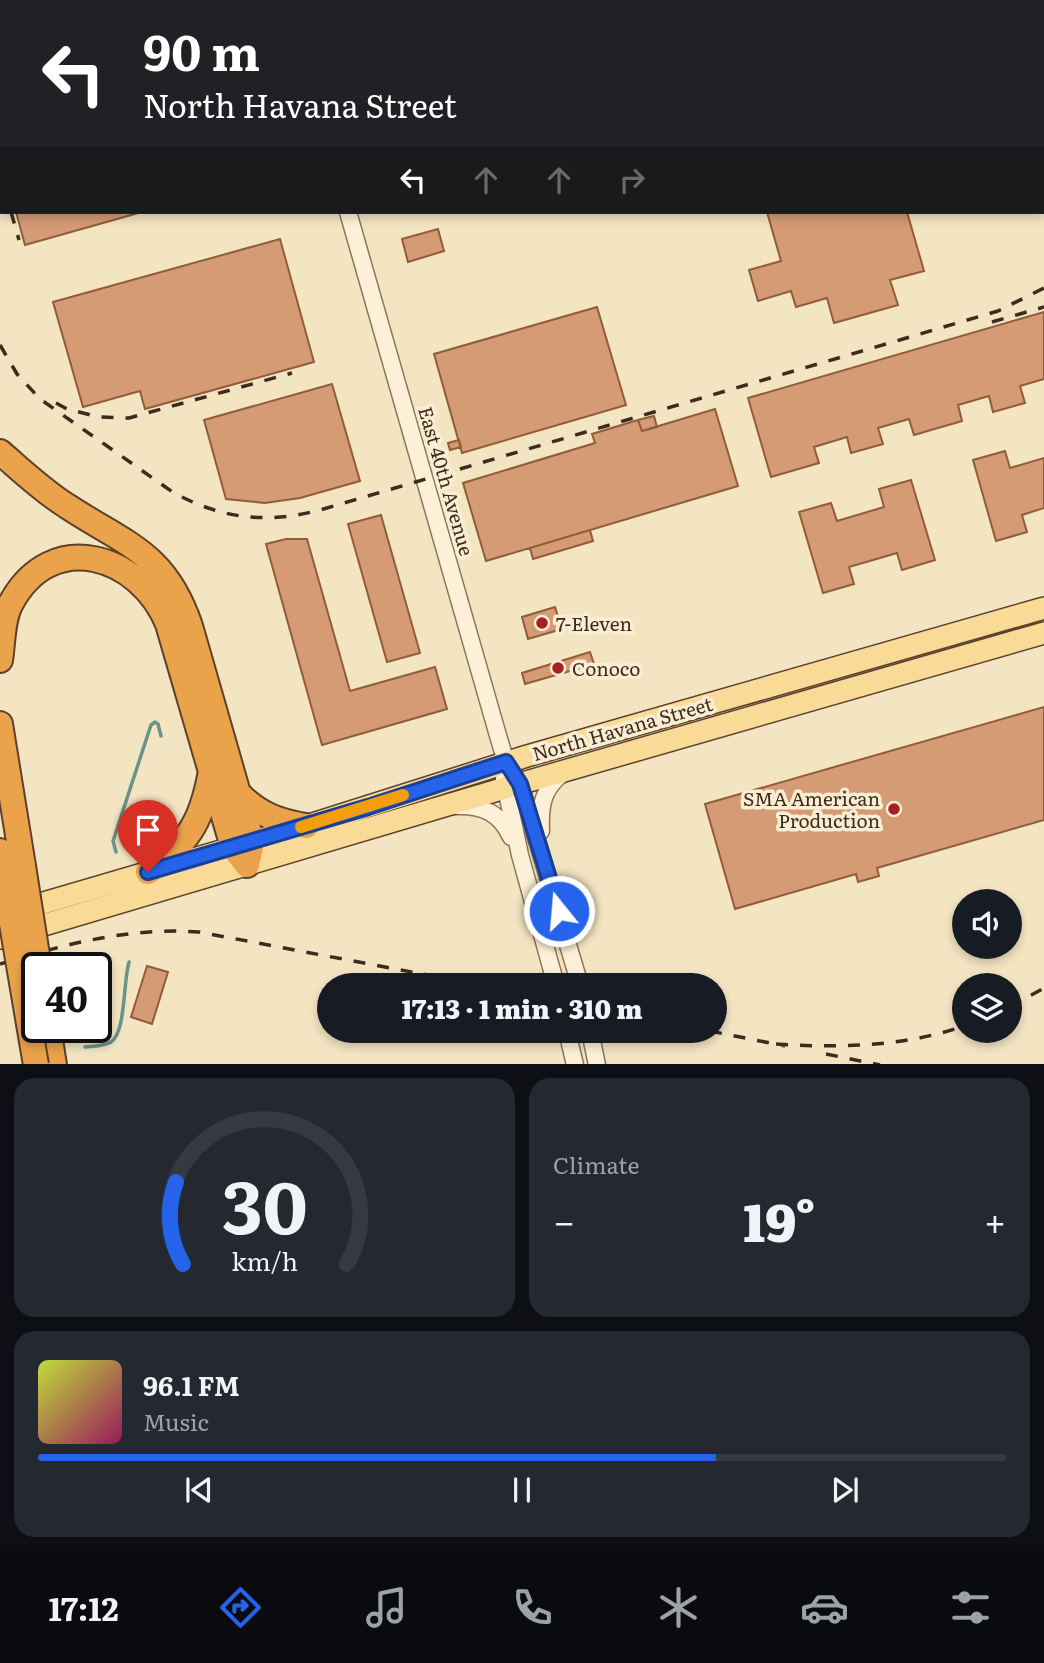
<!DOCTYPE html>
<html lang="en">
<head>
<meta charset="utf-8">
<style>
  :root { --surface:#171b24; --page:#242831; --text:#f1f3f6; --muted:#9ea1a6; --line:#363941; --accent:#2563eb }
  body { margin:0; font-family:Literata,serif; background:var(--page); color:var(--text); height:100vh; display:flex; flex-direction:column; font-size:26px; white-space:nowrap }
  * { box-sizing:border-box; margin:0 }
  p { font-size:23px; color:var(--muted) }
  .icon { flex:none; width:38px; height:38px; fill:none; stroke:currentColor; stroke-width:2; stroke-linecap:round; stroke-linejoin:round }
  .map { position:relative; height:1064px; overflow:hidden }
  .side { display:flex; flex-direction:column; gap:14px; padding:14px; background:#0d0f14; flex:1 }
  .side>* { flex:none }
  .guide { position:absolute; left:0px; top:0px; width:1045px; height:214px; box-shadow:0 4px 10px #0003; background:#202124; color:#fff; overflow:hidden }
  .controls { position:absolute; left:952px; top:889px; display:grid; gap:14px }
  .controls a { display:grid; place-items:center; width:70px; height:70px; border-radius:50%; background:var(--surface); box-shadow:0 4px 10px #0003; font-size:35px }
  .speed { position:absolute; left:21px; top:952px; display:flex; gap:14px; font-size:35px; font-weight:700; text-align:center }
  .speed>* { display:grid; place-content:center; width:91px; height:91px; border-radius:50%; background:var(--surface); box-shadow:0 4px 10px #0003; line-height:1 }
  .speed .limit { border:4px solid #111; border-radius:10px; background:#fff; color:#111 }
  .pin { position:absolute; display:grid; place-items:center; width:60px; height:60px; color:#fff; margin:-72px -30px; border-radius:50% 50% 50% 0; rotate:-45deg; box-shadow:0 0 7px #0007 }
  .pin .icon { rotate:45deg }
  .me { position:absolute; width:77px; margin:-38px; rotate:343deg; stroke-linejoin:round; filter:drop-shadow(0 0 5px #0008) }
  .turn { display:flex; align-items:center; gap:24px; height:147px; padding:0 28px; font-size:32px }
  .turn .icon { width:91px; height:91px; stroke-width:2.5 }
  .turn b { display:block; font-size:49px; line-height:60px }
  .lanes { display:flex; align-items:center; height:66px; padding:0 28px; background:#0003; justify-content:center; gap:35px; direction:ltr }
  .lanes .off { opacity:.35 }
  .big { font-size:52px; font-weight:800; line-height:1.1 }
  .side .card { flex:1; display:flex; flex-direction:column; justify-content:center; gap:10px; min-width:0; padding:0 24px; border-radius:21px; background:var(--page) }
  .side .dial { align-items:center; gap:0 }
  .dial svg { height:182px; overflow:visible; fill:none; stroke:var(--line); stroke-width:7; stroke-linecap:round; text-anchor:middle }
  .dial text { fill:var(--text); stroke:none }
  .song { display:flex; align-items:center; gap:21px }
  .cover { width:84px; height:84px; border-radius:10px; background:linear-gradient(135deg,hsl(70 70% 55%),hsl(330 70% 35%)) }
  .played { height:7px; border-radius:4px; background:linear-gradient(90deg,var(--accent) 70%,var(--line) 70%) }
  .keys { display:flex; justify-content:space-around; direction:ltr }
  .heat { display:flex; justify-content:space-between; align-items:center; font-size:38px; direction:ltr }
  .side .tiles { flex:1; display:grid; gap:14px; grid-template-columns:1fr 1fr }
  .card:last-child { grid-column:span 2 }
  .trip { position:absolute; left:317px; top:973px; width:410px; height:70px; border-radius:35px; background:var(--surface); box-shadow:0 4px 10px #0003; font-weight:800; line-height:70px; text-align:center }
  .tab-bar { display:flex; height:112px; justify-content:space-around; align-items:center; background:#090b0e; color:var(--muted) }
  .tab-bar .icon { width:49px; height:49px }
  .tab-bar .active { color:var(--accent) }
  .tab-bar b { font-size:32px; color:var(--text) }
  .map>svg:first-child { display:block }
</style>
</head>
<body>
<div class="map">
<svg width="1044" height="1065" viewBox="0 0 1044 1065">
  <rect width="100%" height="100%" fill="#f3e4c2"/>
  <g fill="none" stroke-linecap="round" stroke-linejoin="round">
    <path stroke="#6a948a" stroke-width="3.5" d="M116 852 113 841 151 725 155 722 158 724 161 736
      M85 1047C93 1046 105 1046 111 1042 126 1032 123 982 129 962"/>
  </g>
  <path fill="#d59b74" stroke="#915c3a" stroke-width="2" d="M0 0 145 2H2V161Z
    M372 0H452V2H373Z
    M16 212H142L25 245Z
    M767 212H907L924 271 890 280 898 305 834 323 827 298 796 307 791 291 758 301 749 270 781 261Z
    M438 229 444 251 408 262 402 239Z
    M280 239 314 362 145 409 140 391 83 407 53 302Z
    M597 307 626 405 462 453 434 354Z
    M1044 312V379L1020 386 1025 403 993 412 989 396 958 405 962 421 914 435 909 419 878 428 883 444 851 453 847 437 814 447 819 463 771 477 748 398Z
    M332 384 360 481 300 498 265 503 226 499 204 420Z
    M715 409 738 486 486 561 463 483 595 443 592 434 638 420 642 431Z
    M654 416 657 427 642 431 638 420Z
    M459 440 461 447 450 450 448 443Z
    M1005 451 1010 468 1044 458V508L1022 515 1027 532 996 541 973 460Z
    M911 480 935 560 902 570 897 553 849 567 854 584 823 593 799 512 831 503 837 521 884 507 879 489Z
    M381 515 420 653 387 662 348 524Z
    M590 530 593 541 533 559 530 548Z
    M286 539H307L350 691 435 667 447 709 322 745 266 544Z
    M555 607 562 629 528 639 522 617Z
    M590 652 594 664 525 684 522 673Z
    M1044 707V820L877 868 879 876 858 882 856 874 735 909 705 804Z
    M147 966 168 972 152 1024 131 1017Z"/>
  <g fill="none" stroke-linecap="round" stroke-linejoin="round">
    <g stroke="#8f7457" stroke-width="19">
      <path id="minor" d="M287 0 288 2
        M1037 0V2
        M731 2 737 0
        M1043 33 1044 38
        M348 212 499 739 506 762 520 784 580 985
        M504 779 520 855 556 985
        M456 806C483 805 500 813 511 837
        M541 831C540 807 542 789 562 774
        M567 1031 575 1065
        M590 1031 597 1065"/>
    </g>
    <g stroke="#5c422c" stroke-width="24">
      <path id="major" d="M16 911 306 826 527 756 1044 608
        M0 938 505 788 1044 633"/>
    </g>
    <g stroke="#5c422c" stroke-width="28">
      <path id="highway" d="M0 452C21 470 43 491 67 506 126 545 165 552 190 626L252 842 247 865
        M0 660C3 642 2 619 11 603 52 527 140 555 168 624L233 847 247 865
        M0 724 23 866
        M239 794C258 814 279 822 306 826
        M0 851 3 871
        M148 872C187 843 201 824 210 776
        M48 1027 54 1065"/>
    </g>
    <use href="#minor" stroke="#fcf1d7" stroke-width="16"/>
    <use href="#major" stroke="#f9da96" stroke-width="21"/>
    <use href="#highway" stroke="#eaa34a" stroke-width="24"/>
    <path stroke="#3d2c1d" stroke-width="3.5" stroke-dasharray="12 12" stroke-linecap="butt" d="M0 174 2 180
      M11 212 19 240
      M992 322 1044 307
      M0 345 17 374 40 399 174 493C223 519 266 524 320 510L903 339 998 311 1044 288
      M56 403 67 409 99 417 129 418 292 373
      M0 964C66 944 129 927 199 932L481 985
      M1010 1007 1044 988
      M710 1031 785 1046
      M776 1044C840 1048 903 1047 964 1026
      M826 1054 880 1065"/>
    <g stroke="#5c422c" stroke-width="28" stroke-linecap="butt">
      <path id="highway-bridge" d="M23 866 39 968
        M3 871 36 1065"/>
    </g>
    <use href="#highway-bridge" stroke="#eaa34a" stroke-width="24"/>
  </g>
  <g fill="none" stroke-linecap="round" stroke-linejoin="round">
    <g stroke="#184099" stroke-width="18">
      <path id="route" d="M148 872 368 807 506 762 520 784 559 911"/>
    </g>
    <use href="#route" stroke="#2563eb" stroke-width="12"/>
    <path stroke="#f59e0b" stroke-width="12" d="M301 827 403 795"/>
  </g>
  <g fill="#a42022" stroke="#f9eed3" stroke-width="2.5">
    <circle cx="542" cy="623" r="7"/>
    <circle cx="558" cy="668" r="7"/>
    <circle cx="894" cy="809" r="7"/>
  </g>
  <g text-anchor="middle" dominant-baseline="central" stroke-width="7" stroke-linejoin="round" paint-order="stroke">
    <g font-size="19" fill="#3d2c1d" stroke="#f9eed3">
      <text transform="translate(447 481) rotate(74)">East 40th Avenue</text>
      <text transform="translate(622 728) rotate(-16)">North Havana Street</text>
    </g>
    <g font-size="19" fill="#3d2c1d" stroke="#f9eed3" text-anchor="start">
      <text x="556" y="623">7-Eleven</text>
      <text x="572" y="668">Conoco</text>
      <text x="880" y="798" text-anchor="end">SMA American<tspan x="880" dy="22">Production</tspan></text>
    </g>
  </g>
</svg>
<div class="controls">
<a><svg class="icon" aria-label="sound" viewBox="0 0 24 24"><path d="M4 9h4l5-4v14l-5-4H4zM17 9q2 3 0 6"/></svg></a>
<a><svg class="icon" aria-label="layers" viewBox="0 0 24 24"><path d="M12 4l9 5-9 5-9-5zM3 14l9 5 9-5"/></svg></a>
</div>
<div class="speed"><div class="limit">40</div></div>
<div class="pin" style="left:148px;top:872px;background:#d93025"><svg class="icon" aria-label="arrive" viewBox="0 0 24 24"><path d="M6 21V4h12l-3 4 3 4H6"/></svg></div>
<svg class="me" style="left:559px;top:911px" viewBox="-20 -20 40 40"><circle r="17" fill="#2563eb" stroke="#fff" stroke-width="3"/><path d="M0-11L8 9 0 5-8 9z" fill="#fff"/></svg>
<div class="trip">17:13 · 1 min · 310 m</div>
<div class="guide">
<div class="turn"><svg class="icon" aria-label="left" viewBox="0 0 24 24"><path d="M17 20v-9H6M10 6l-5 5 5 5"/></svg><div><b>90 m</b>North Havana Street</div></div>
<div class="lanes"><svg class="icon" aria-label="left" viewBox="0 0 24 24"><path d="M17 20v-9H6M10 6l-5 5 5 5"/></svg><svg class="icon off" aria-label="ahead" viewBox="0 0 24 24"><path d="M12 20V5M6 11l6-6 6 6"/></svg><svg class="icon off" aria-label="ahead" viewBox="0 0 24 24"><path d="M12 20V5M6 11l6-6 6 6"/></svg><svg class="icon off" aria-label="right" viewBox="0 0 24 24"><path d="M7 20v-9h11M14 6l5 5-5 5"/></svg></div>
</div>
</div>
<section class="side">
<div class="tiles">
<div class="card dial"><svg viewBox="0 0 100 80">
<path d="M14 69A42 42 0 1 1 86 69"/>
<path d="M14 69A42 42 0 0 1 11 33" stroke="#2563eb"/>
<text x="50" y="56" font-size="32" font-weight="700">30</text>
<text x="50" y="72" font-size="11">km/h</text>
</svg></div>
<div class="card"><p>Climate</p>
<div class="heat"><a>−</a><b class="big">19°</b><a>+</a></div>
</div>
<div class="card">
<div class="song"><i class="cover"></i><div><b>96.1 FM</b><p>Music</p></div></div>
<div class="played"></div>
<div class="keys"><svg class="icon" aria-label="previous" viewBox="0 0 24 24"><path d="M18 5L8 12l10 7zM5 5v14"/></svg><svg class="icon" aria-label="pause" viewBox="0 0 24 24"><path d="M8 5v14M16 5v14"/></svg><svg class="icon" aria-label="next" viewBox="0 0 24 24"><path d="M6 5l10 7-10 7zM19 5v14"/></svg></div>
</div>
</div>
</section>
<nav class="tab-bar">
<b>17:12</b>
<svg class="icon active" aria-label="directions" viewBox="0 0 24 24"><path d="M12 3l9 9-9 9-9-9zM9 14v-3h6M13 9l2 2-2 2"/></svg>
<svg class="icon" aria-label="music" viewBox="0 0 24 24"><path d="M9 18V5l10-2v13"/><circle cx="6" cy="18" r="3"/><circle cx="16" cy="16" r="3"/></svg>
<svg class="icon" aria-label="phone" viewBox="0 0 24 24"><path d="M5 4h4l2 5-3 2q2 4 5 5l2-3 5 2v4C11 20 4 13 5 4z"/></svg>
<svg class="icon" aria-label="climate" viewBox="0 0 24 24"><path d="M12 3v18M4 7l16 10M4 17L20 7"/></svg>
<svg class="icon" aria-label="car" viewBox="0 0 24 24"><path d="M5 17H2v-5l4-1 3-4h7l3 4 3 1v5h-3M9 17h6M6 11h13"/><circle cx="7" cy="17" r="2"/><circle cx="17" cy="17" r="2"/></svg>
<svg class="icon" aria-label="filters" viewBox="0 0 24 24"><path d="M4 7h16M4 17h16"/><circle cx="9" cy="7" r="2"/><circle cx="15" cy="17" r="2"/></svg>
</nav>
</body>
</html>
